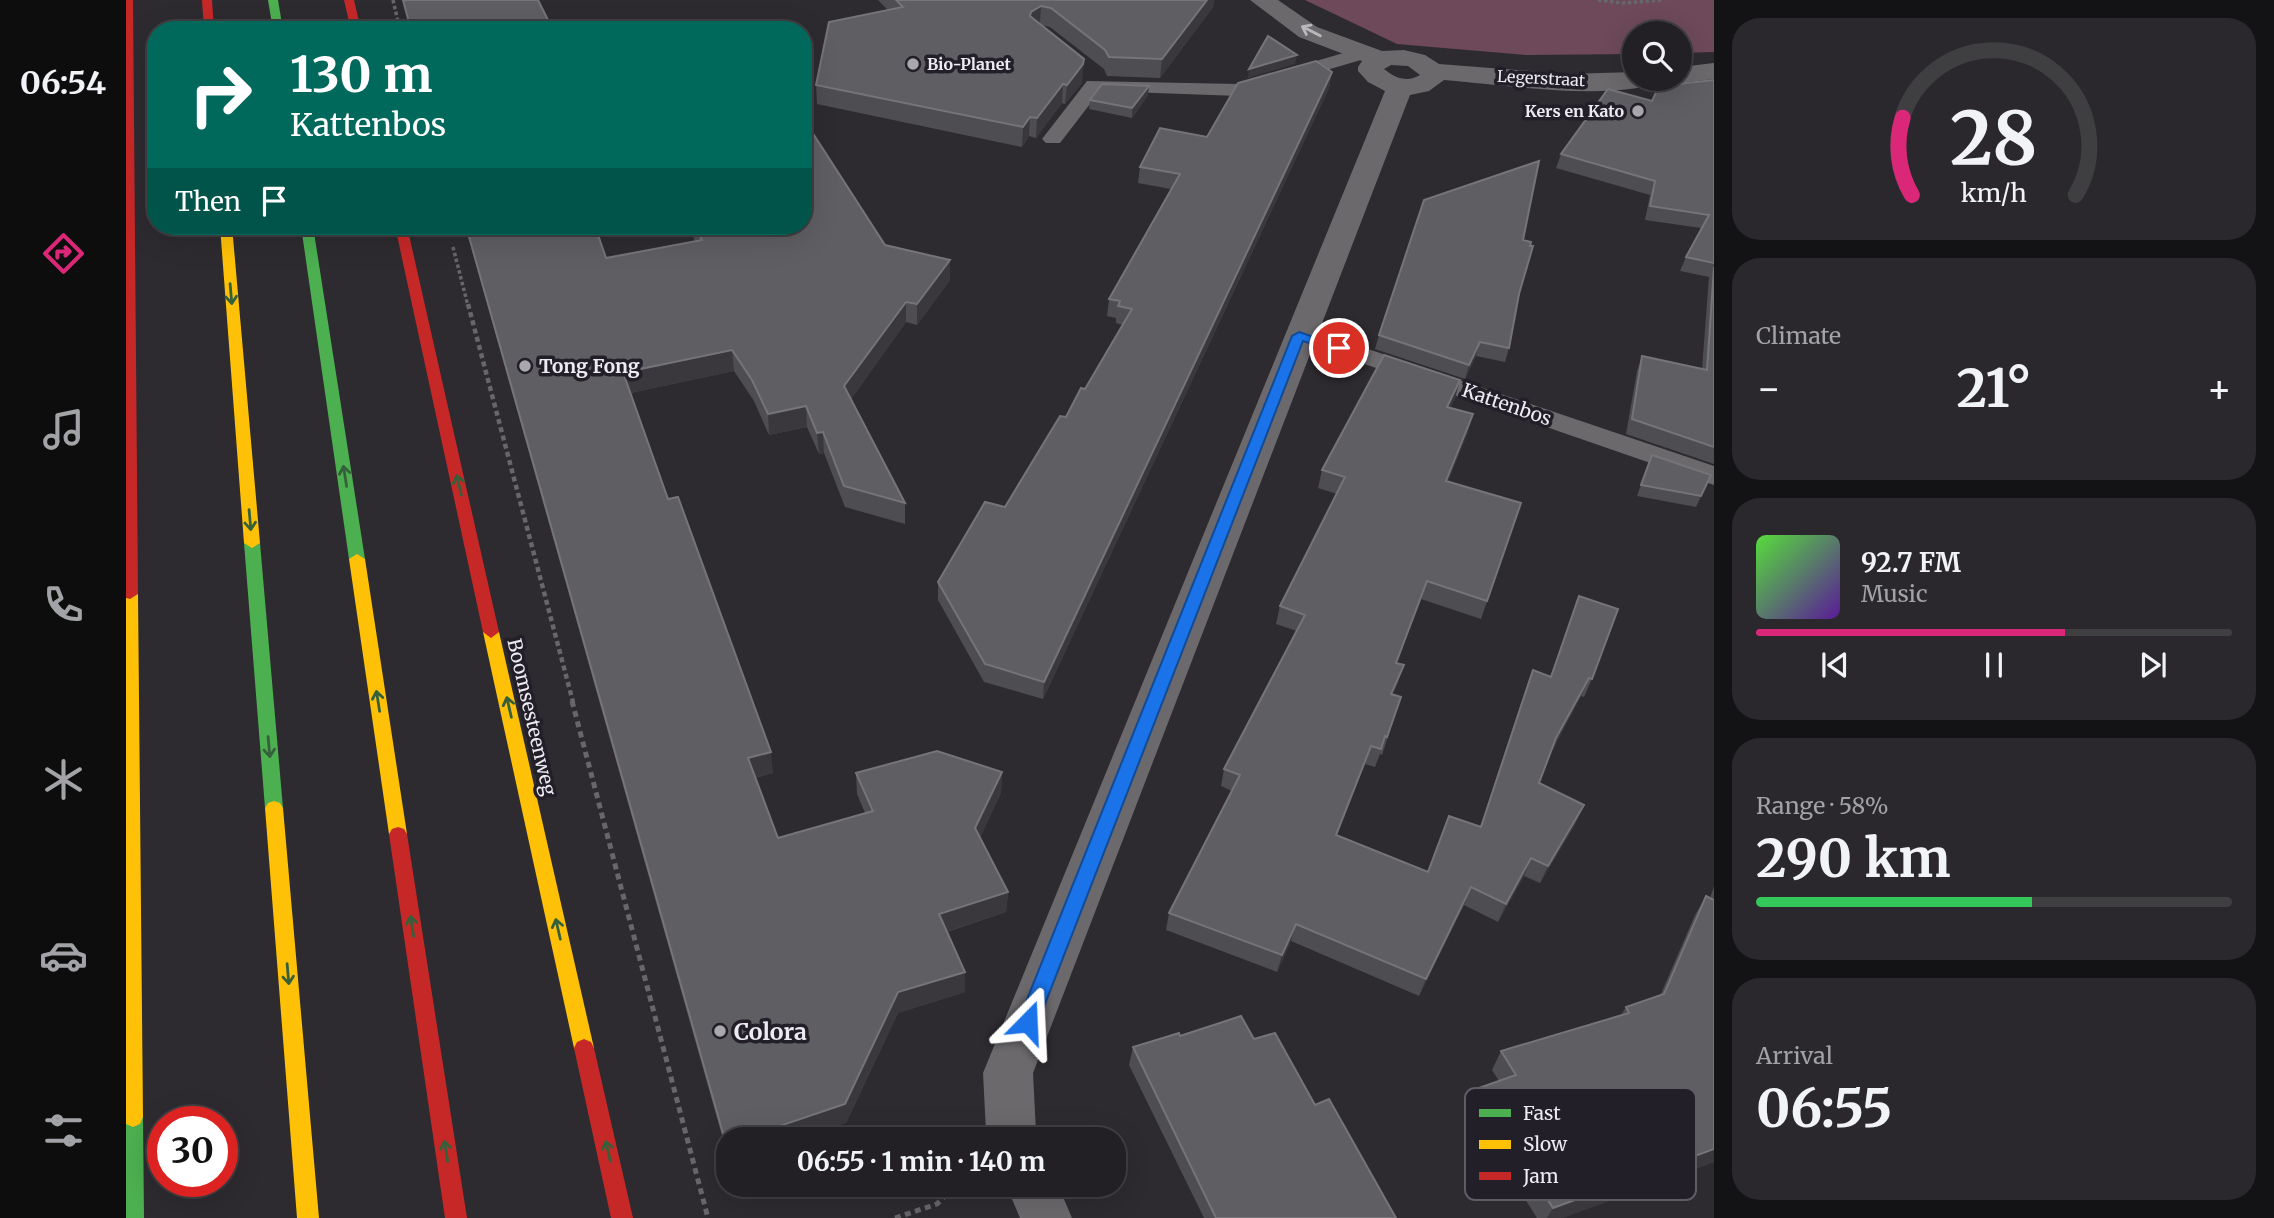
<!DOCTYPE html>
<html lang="en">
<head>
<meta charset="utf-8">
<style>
  :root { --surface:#222024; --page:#2a282c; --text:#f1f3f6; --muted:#a2a3a6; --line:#3f3e41; --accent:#db2777 }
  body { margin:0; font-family:Merriweather,serif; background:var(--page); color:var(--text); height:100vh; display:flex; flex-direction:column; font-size:26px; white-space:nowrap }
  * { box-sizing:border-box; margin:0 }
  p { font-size:23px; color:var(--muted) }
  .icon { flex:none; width:38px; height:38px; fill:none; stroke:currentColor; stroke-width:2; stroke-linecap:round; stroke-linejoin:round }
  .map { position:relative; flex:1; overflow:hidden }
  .sheet { display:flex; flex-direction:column; gap:18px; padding:18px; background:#131214; width:560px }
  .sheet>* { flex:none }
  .hud { position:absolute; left:21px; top:21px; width:665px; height:214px; border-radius:28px; box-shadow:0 7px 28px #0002,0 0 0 2px var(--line); background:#00695c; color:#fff; overflow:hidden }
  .buttons { position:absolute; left:1496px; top:21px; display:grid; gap:14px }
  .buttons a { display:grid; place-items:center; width:70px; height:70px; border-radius:50%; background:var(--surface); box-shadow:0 7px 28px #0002,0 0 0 2px var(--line); font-size:35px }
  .speed { position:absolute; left:21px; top:1106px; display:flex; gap:14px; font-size:35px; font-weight:700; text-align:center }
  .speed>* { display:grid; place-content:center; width:91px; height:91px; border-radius:50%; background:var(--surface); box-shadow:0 7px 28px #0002,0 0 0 2px var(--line); line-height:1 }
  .speed .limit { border:10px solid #d22; background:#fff; color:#111 }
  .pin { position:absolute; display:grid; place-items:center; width:60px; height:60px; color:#fff; margin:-30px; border:4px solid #fff; border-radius:50%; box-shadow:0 2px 7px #0007 }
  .me { position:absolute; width:77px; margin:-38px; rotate:21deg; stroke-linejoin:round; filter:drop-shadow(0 0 5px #0008) }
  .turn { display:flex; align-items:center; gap:24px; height:147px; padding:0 28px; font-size:32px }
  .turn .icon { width:91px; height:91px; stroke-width:2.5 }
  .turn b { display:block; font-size:49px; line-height:60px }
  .then { display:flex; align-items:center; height:66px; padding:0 28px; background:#0003; gap:14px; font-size:26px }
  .big { font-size:52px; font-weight:700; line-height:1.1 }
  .sheet .widget { flex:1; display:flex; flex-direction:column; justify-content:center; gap:10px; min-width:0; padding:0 24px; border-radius:28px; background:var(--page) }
  .sheet .dial { align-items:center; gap:0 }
  .dial svg { height:182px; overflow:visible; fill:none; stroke:var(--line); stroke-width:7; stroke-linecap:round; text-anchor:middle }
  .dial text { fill:var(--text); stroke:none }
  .song { display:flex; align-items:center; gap:21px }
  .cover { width:84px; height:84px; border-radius:10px; background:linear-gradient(135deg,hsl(110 70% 55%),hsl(270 70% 35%)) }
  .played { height:7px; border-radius:4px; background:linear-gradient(90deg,var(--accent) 65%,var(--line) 65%) }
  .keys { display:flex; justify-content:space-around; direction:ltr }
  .heat { display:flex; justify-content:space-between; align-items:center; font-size:38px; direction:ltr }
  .charge { height:10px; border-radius:5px; background:linear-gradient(90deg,#34c759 58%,var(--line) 0) }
  .trip { position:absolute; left:590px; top:1127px; width:410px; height:70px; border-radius:28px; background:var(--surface); box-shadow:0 7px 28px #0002,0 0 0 2px var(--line); font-weight:700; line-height:70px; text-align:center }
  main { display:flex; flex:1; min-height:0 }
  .tabs { display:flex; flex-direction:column; width:126px; justify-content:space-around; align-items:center; background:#0e0d0e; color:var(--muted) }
  .tabs .icon { width:49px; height:49px }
  .tabs .selected { color:var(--accent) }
  .tabs b { font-size:32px; color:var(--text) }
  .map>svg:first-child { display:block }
</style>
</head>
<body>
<main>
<nav class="tabs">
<b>06:54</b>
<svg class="icon selected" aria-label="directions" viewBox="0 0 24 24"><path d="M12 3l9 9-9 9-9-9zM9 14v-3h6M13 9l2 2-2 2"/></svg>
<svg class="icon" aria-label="music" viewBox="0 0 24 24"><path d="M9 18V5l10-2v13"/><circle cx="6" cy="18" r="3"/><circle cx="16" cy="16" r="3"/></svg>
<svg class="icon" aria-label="phone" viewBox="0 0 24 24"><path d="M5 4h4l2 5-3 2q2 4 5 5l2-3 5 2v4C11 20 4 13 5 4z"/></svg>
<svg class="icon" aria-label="climate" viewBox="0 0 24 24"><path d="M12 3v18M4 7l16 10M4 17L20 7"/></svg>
<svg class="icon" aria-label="car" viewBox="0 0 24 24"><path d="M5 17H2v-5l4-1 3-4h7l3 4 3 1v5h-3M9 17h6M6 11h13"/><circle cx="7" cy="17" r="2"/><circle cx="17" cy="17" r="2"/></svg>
<svg class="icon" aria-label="filters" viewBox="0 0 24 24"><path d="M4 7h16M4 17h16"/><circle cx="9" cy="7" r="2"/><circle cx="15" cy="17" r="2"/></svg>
</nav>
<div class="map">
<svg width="1588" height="1218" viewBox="0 0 1588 1218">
  <rect width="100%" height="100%" fill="#2d2b30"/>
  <path fill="#6d4959" d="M1179 0H1588V52L1554 53V33H1508V54L1401 55 1271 44Z"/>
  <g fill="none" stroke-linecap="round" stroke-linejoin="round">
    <path stroke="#686668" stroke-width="3.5" stroke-dasharray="3.5 2.5" stroke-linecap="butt" d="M267 0 274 30
      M1472 0 1497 3 1536 0
      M327 247 342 306"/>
    <path stroke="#686668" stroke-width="4.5" stroke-dasharray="5 3.5" stroke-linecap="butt" d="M342 304 447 702"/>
    <path stroke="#686668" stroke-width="5" stroke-dasharray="6 4.5" stroke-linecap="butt" d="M446 701 582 1218
      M769 1218 811 1204 830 1185"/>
    <path fill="#6b696c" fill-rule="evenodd" d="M1238 47 1245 49 1248 53 1245 57 1113 96 974 91 934 143H920L916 139 961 81 1112 84Z
      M1173 329 1242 349 1588 466V485L1224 359 1164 341 1161 336 1164 331Z"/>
    <path fill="#6b696c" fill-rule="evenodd" d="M1124 0H1152L1191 27 1256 51 1278 50 1299 55 1313 64 1442 74 1508 72V79H1536L1532 84C1470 100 1382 85 1318 80L1303 91 1284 95 907 1073 910 1132 914 1139H863L860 1132 857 1073 1259 91 1242 82 1232 71V67L1236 61 1173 37ZM1265 65 1282 66 1294 75C1281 83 1269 78 1258 69Z
      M1588 63V79L1554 83 1544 79H1554V67Z
      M880 1185H932L946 1218H894Z"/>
    <path fill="#4caf50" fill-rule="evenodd" d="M142 0H152L157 30H147Z
      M175 226H187L239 559 231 564 223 559Z
      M126 538 134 543 157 808 154 813 148 815 142 813 139 808 118 543Z
      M7 1107 14 1110 17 1117 18 1218H0V1110Z"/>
    <path fill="#ffc107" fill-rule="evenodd" d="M94 226H106L134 543 126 548 118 543Z
      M231 554 239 559 281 834 278 839 272 841 266 839 263 834 223 559Z
      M4 589 12 594 17 1117 14 1124 7 1127 0 1124V590Z
      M365 626 373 632 468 1048 465 1054 458 1057 451 1054 448 1048 357 632Z
      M148 801 154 803 157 808 193 1218H171L139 808 142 803Z"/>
    <path fill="#c62828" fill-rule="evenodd" d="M0 0H7L12 594 4 599 0 598Z
      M76 0H86L88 30H78Z
      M218 0H228L235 30H225Z
      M269 226H281L373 632 365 638 357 632Z
      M272 827 278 829 281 834 341 1218H319L263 834 266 829Z
      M458 1039 465 1042 468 1048 507 1218H485L448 1048 451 1042Z"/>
  </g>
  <path fill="#4e4d51" d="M752 0H1088L1087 7 1034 78 981 76 978 69 924 27 915 25 956 83 939 104 936 103 910 138 903 136 896 147 691 104 690 85 762 10Z
    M1206 72 1203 88 917 699 858 682 812 600V582L879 507 959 389 997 325 990 323V318L981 316 983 299 1045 189 1012 183 1014 167 1081 137Z
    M1588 80V464L1500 434 1511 371 1516 356 1576 369 1583 277 1554 271 1560 257 1575 228 1519 220 1524 195 1430 168 1435 154 1526 101Z
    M1022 95 1006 118 963 109 964 100Z
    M339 226H469L480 258 569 241 562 226H677L759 245 824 280 791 325 780 322 725 399 779 503V524L719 507 698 453 693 454 681 427 643 435 628 401 608 371 509 392 505 394 542 499 647 773 629 778 652 838 739 813 731 794 730 773 876 772 875 793 854 837 882 892 880 912 821 932 839 972V992L772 1013 720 1123 602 1139V1157Z
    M1397 240 1393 294 1383 348 1379 362 1350 356 1339 379 1249 349 1253 335Z
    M1334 380 1329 398 1324 408 1342 432 1322 481 1395 503 1355 619 1295 599 1271 663 1272 683 1267 694 1275 697 1256 755 1254 754 1249 767 1239 764 1211 836 1302 872 1354 827 1400 688 1407 670 1424 677 1453 596 1466 679 1458 697 1455 696 1426 751 1413 783 1450 823 1414 883 1398 876 1372 922 1338 905 1293 996 1165 941 1151 972 1040 930 1043 913 1106 791 1095 786 1098 769 1171 631 1150 624 1154 606 1211 494 1192 488 1196 470Z
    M1522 465 1585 475 1570 507 1511 496Z
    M1588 886V1162L1436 1218H1411L1341 1107 1350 1089 1373 1081 1366 1070 1375 1051 1495 1015 1500 1007 1534 996 1569 915 1580 896 1584 898Z
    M1054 1036 1128 1039 1189 1105 1270 1218H1078L1003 1065 1007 1047Z"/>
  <path fill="#3a383d" d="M1081 0H1088L1087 7 1034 78 1036 59Z
    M915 6 914 25 904 31 905 12Z
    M1171 55 1169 64 1122 78 1123 69Z
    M958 59 956 83 939 104 941 85Z
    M1206 72 1203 88 917 699 918 682Z
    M937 84 936 103 910 138 911 118Z
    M1023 86 1022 95 1006 118V108Z
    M904 117 903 136 896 147 897 127Z
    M824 260V280L791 325V304Z
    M780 302V322L719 407 718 386Z
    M1354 342 1350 356 1339 379 1343 365Z
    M606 350 608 371 509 392 502 396 498 375 505 371Z
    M1334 380 1329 398 1316 424 1321 407Z
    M680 406 681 427 643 435 642 414Z
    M1347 414 1342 432 1315 499 1320 481Z
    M697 432 698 453 693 454 691 433Z
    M1301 581 1295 599 1264 681 1270 663Z
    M1278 665 1272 683 1260 712 1265 694Z
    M1463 678 1455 696 1423 756 1430 738Z
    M1245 746 1239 764 1204 853 1210 835Z
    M645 752 647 773 624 779 622 758Z
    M876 772 875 793 849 849V828Z
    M1458 805 1450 823 1414 883 1422 866Z
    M1405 858 1398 876 1372 922 1380 904Z
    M1345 887 1338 905 1293 996 1300 979Z
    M882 892 880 912 813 934V914Z
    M1170 924 1165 941 1151 972 1156 955Z
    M839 972V992L772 1013 720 1123 674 1139H615L772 992Z
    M1588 1149V1162L1436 1218H1421L1427 1208Z"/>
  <path fill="#5f5e62" stroke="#757479" stroke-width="2" d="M277 0H412L427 30H285Z
    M770 0H1081L1036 59 983 57 979 50 925 8 915 6 905 12 904 16 958 59 957 64 941 85 937 84 911 118 904 117 897 127 690 85 703 22 777 7Z
    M1142 36 1171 55 1123 69Z
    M1190 61 1206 72 918 682 859 664 812 582 859 502 879 507 934 416 940 417 955 388 959 389 1006 309 992 306 994 301 983 299 1054 174 1014 167 1034 128 1081 137 1112 83Z
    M1588 80V263L1560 257 1583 215 1524 206 1529 181 1435 154 1482 89 1526 101 1533 86Z
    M976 84 1023 86 1006 108 964 100Z
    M677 118 759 245 824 260 791 304 780 302 718 386 779 503 718 486 697 432 691 433 680 406 642 414 626 380 606 350 505 371 498 375 542 499 552 497 645 752 622 758 652 838 747 811 730 773 811 751 876 772 849 828 882 892 813 914 839 972 772 992 719 1104 615 1139H602V1144H600L340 226H469L480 258 576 240 569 226H677Z
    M1413 161 1397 240 1405 242 1404 246H1407L1393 294 1383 348 1354 342 1343 365 1253 335 1298 200Z
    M1588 267V447L1506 419 1516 356 1581 370Z
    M1258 355 1334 380 1321 407 1347 414 1320 481 1395 503 1361 601 1301 581 1270 663 1278 665 1265 694 1275 697 1261 737 1259 736 1255 749 1245 746 1210 835 1302 872 1323 816 1355 827 1407 670 1425 677 1453 596 1492 609 1466 679 1463 678 1430 738 1413 783 1458 805 1422 866 1405 858 1380 904 1345 887 1300 979 1170 924 1156 955 1043 913 1114 775 1098 769 1179 615 1154 606 1219 477 1196 470Z
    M1526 455 1585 475 1575 496 1515 485Z
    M1580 896 1588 900V1149L1427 1208 1350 1089 1390 1075 1375 1051 1503 1013 1500 1007 1538 994Z
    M1115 1016 1128 1039 1149 1033 1189 1105 1203 1099 1270 1218H1090L1007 1047 1053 1033 1054 1036Z"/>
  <defs><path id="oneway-shaft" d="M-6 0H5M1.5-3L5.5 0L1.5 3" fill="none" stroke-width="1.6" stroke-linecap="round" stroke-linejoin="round" transform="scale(1.75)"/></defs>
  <use stroke="#b9b7bc" href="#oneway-shaft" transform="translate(1185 31) rotate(-153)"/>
  <g stroke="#35603a">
    <use href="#oneway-shaft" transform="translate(105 294) rotate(85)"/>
    <use href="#oneway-shaft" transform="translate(219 476) rotate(-99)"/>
    <use href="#oneway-shaft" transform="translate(333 485) rotate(-103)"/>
    <use href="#oneway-shaft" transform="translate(124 520) rotate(85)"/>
    <use href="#oneway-shaft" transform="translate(252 701) rotate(-99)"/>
    <use href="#oneway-shaft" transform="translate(383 707) rotate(-103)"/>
    <use href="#oneway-shaft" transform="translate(143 747) rotate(85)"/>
    <use href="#oneway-shaft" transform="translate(286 926) rotate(-99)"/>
    <use href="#oneway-shaft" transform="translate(432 929) rotate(-103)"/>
    <use href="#oneway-shaft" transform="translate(162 974) rotate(85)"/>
    <use href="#oneway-shaft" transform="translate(320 1151) rotate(-99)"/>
    <use href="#oneway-shaft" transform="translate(482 1151) rotate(-103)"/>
  </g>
  <path fill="#1a73e8" stroke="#114b97" stroke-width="2" d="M1173 332 1220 348 1213 352 1177 341 912 1022 909 1028 902 1031 895 1028 892 1022 1166 336Z"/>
  <g fill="#aaa8ad" stroke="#221f28" stroke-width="2.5">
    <circle cx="787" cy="64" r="7"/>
    <circle cx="1512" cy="111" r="7"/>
    <circle cx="399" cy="366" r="7"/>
    <circle cx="594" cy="1031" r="7"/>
  </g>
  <g text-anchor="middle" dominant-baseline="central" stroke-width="7" stroke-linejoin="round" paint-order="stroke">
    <g font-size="16" font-weight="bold" fill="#edebf1" stroke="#221f28" text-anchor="start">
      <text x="801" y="64">Bio-Planet</text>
      <text x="1498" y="111" text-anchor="end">Kers en Kato</text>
    </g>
    <g font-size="16" fill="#edebf1" stroke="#221f28">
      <text transform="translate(1415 78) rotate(3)">Legerstraat</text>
    </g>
    <g font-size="19" font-weight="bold" fill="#edebf1" stroke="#221f28" text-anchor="start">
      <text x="413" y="366">Tong Fong</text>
    </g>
    <g font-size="19" fill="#edebf1" stroke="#221f28">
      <text transform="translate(1381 404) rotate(19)">Kattenbos</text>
      <text transform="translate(406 717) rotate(77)">Boomsesteenweg</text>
    </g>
    <g font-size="23" font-weight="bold" fill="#edebf1" stroke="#221f28" text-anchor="start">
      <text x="608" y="1031">Colora</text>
    </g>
  </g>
  <rect x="1339" y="1088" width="231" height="112" rx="10" fill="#221f28" stroke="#5f5c64" stroke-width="2"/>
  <rect x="1353" y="1109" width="32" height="8" fill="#4caf50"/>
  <rect x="1353" y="1140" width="32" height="9" fill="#ffc107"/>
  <rect x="1353" y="1172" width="32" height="8" fill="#c62828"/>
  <g font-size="19" fill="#edebf1">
    <text x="1397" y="1120">Fast</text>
    <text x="1397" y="1151">Slow</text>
    <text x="1397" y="1183">Jam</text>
  </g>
</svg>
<div class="buttons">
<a><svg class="icon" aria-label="search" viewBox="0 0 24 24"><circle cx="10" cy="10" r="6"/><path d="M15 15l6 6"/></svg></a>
</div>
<div class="speed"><div class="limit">30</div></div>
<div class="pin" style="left:1213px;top:348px;background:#d93025"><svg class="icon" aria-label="arrive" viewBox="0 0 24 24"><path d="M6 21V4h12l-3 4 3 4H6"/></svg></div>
<svg class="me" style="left:902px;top:1022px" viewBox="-20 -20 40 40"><path d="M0-17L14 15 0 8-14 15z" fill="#1a73e8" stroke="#fff" stroke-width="4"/></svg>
<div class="trip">06:55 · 1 min · 140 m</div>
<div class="hud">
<div class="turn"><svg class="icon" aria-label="right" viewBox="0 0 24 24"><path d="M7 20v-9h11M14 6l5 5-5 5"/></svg><div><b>130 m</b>Kattenbos</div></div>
<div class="then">Then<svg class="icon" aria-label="arrive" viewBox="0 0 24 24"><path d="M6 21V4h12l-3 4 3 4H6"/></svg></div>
</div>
</div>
<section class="sheet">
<div class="widget dial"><svg viewBox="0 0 100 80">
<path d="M14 69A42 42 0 1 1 86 69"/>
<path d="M14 69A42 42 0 0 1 10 35" stroke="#db2777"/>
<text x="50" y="56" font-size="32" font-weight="700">28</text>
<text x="50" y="72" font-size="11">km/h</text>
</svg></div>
<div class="widget"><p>Climate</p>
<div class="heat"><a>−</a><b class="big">21°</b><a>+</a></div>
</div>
<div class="widget">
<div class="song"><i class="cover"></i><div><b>92.7 FM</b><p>Music</p></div></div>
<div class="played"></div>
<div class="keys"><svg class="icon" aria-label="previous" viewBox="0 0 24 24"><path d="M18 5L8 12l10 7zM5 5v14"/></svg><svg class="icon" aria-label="pause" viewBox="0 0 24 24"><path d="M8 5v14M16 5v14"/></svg><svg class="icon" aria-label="next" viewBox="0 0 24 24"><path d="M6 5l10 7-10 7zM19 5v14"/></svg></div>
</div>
<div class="widget"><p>Range · 58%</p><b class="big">290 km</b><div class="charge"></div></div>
<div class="widget"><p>Arrival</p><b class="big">06:55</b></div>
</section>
</main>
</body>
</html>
